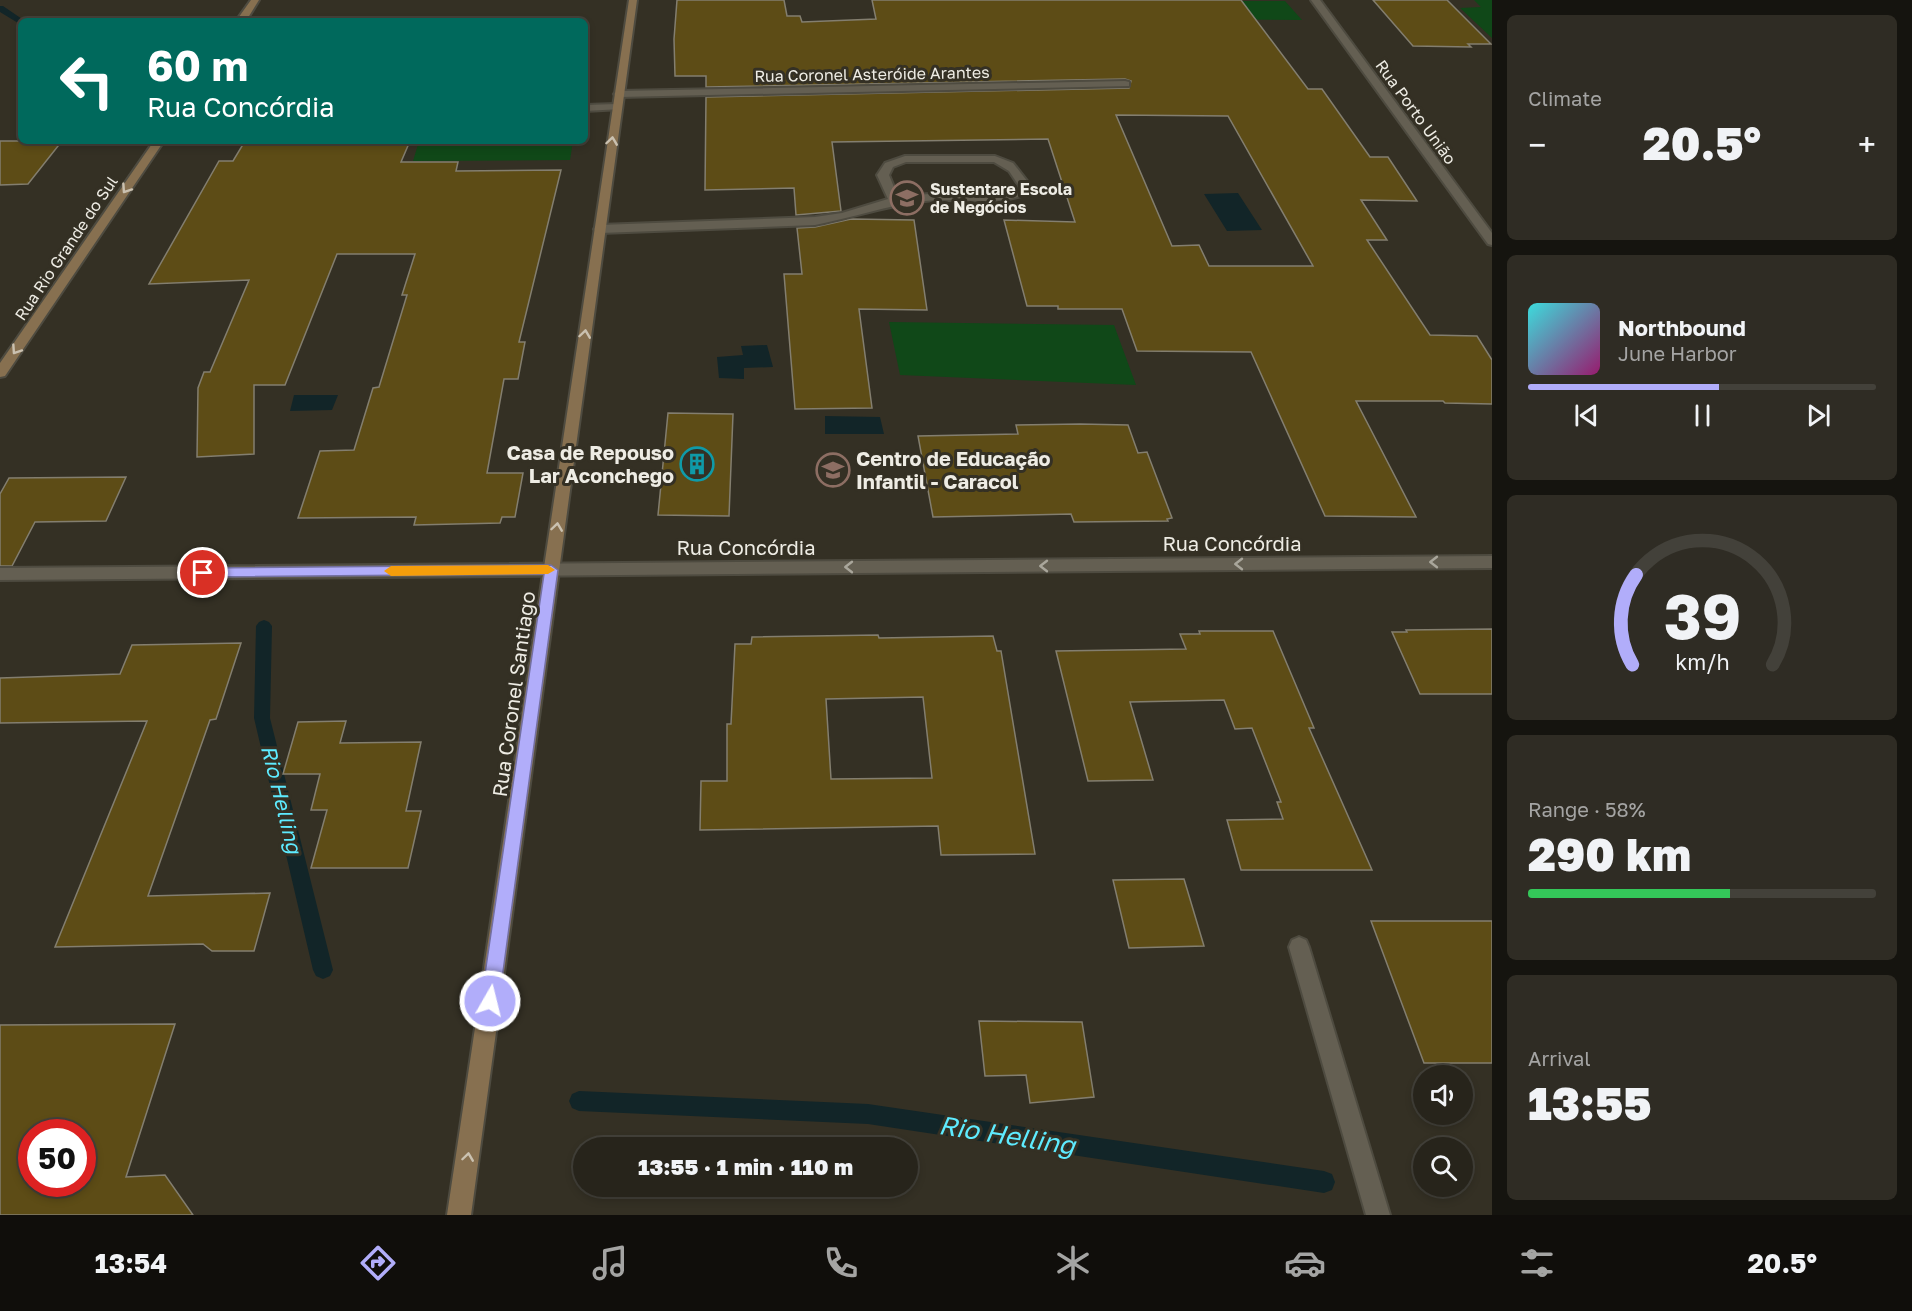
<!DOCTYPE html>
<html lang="en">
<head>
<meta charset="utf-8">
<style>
  :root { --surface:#27241b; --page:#2f2c24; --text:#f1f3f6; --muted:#a4a4a3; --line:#43413a; --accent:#b1adfa }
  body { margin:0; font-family:"Golos Text",sans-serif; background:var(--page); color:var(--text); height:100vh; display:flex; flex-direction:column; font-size:22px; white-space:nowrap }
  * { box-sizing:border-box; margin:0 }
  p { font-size:20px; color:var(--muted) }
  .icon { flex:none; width:33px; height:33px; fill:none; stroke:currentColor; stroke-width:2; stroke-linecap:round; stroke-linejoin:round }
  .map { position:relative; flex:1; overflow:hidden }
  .panel { display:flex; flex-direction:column; gap:15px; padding:15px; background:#15140f; width:420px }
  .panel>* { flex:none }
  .top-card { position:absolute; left:18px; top:18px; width:570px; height:126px; border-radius:9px; box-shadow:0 3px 9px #0003,0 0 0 2px var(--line); background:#00695c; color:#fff; overflow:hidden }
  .tools { position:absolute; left:1413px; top:1065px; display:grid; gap:12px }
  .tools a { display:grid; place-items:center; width:60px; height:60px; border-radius:50%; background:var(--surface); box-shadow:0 3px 9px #0003,0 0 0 2px var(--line); font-size:30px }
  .speed { position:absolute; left:18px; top:1119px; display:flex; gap:12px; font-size:30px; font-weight:700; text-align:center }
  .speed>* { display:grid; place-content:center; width:78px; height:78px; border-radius:50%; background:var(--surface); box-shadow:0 3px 9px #0003,0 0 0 2px var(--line); line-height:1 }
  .speed .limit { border:9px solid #d22; background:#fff; color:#111 }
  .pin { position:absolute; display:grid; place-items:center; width:51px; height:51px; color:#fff; margin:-26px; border:3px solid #fff; border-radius:50%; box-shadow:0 2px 6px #0007 }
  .me { position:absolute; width:66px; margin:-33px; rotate:8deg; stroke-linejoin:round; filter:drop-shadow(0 0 4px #0008) }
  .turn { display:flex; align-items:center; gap:21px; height:126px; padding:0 30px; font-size:27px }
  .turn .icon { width:78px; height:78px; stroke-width:2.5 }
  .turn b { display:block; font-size:42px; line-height:51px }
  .big { font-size:45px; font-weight:800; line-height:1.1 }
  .panel .card { flex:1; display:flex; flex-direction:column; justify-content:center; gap:9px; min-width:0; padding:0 21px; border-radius:9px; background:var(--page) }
  .panel .dial { align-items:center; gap:0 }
  .dial svg { height:156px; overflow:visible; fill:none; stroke:var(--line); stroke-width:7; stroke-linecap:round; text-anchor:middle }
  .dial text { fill:var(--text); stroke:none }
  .song { display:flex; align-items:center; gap:18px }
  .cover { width:72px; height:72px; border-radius:9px; background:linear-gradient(135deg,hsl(180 70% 55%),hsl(320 70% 35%)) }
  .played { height:6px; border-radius:3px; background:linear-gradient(90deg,var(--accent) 55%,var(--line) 55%) }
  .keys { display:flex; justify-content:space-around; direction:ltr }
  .heat { display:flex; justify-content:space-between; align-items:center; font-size:33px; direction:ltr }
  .charge { height:9px; border-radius:4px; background:linear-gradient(90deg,#34c759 58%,var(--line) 0) }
  .trip { position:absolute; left:573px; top:1137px; width:345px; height:60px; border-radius:30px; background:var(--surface); box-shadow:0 3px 9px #0003,0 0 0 2px var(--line); font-weight:800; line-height:60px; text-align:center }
  .menu { display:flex; height:96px; justify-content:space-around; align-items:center; background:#100e0b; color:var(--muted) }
  .menu .icon { width:42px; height:42px }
  .menu .on { color:var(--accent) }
  .menu b { font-size:27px; color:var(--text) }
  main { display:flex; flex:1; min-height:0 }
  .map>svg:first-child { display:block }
</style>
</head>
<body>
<main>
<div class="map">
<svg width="1492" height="1215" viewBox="0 0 1492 1215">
  <rect width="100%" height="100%" fill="#343024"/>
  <path fill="#104818" d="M1474 0H1492V38L1460 8 1481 7Z
    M1094 1H1285L1302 20 1104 19Z
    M419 141H573L570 160 413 161Z
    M889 322 1114 325 1136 385 900 375Z"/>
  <path fill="#122528" d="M1238 193 1262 230 1227 231 1204 194Z
    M767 345 773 367 744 368V379L719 378 717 357 743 355 741 346Z
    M294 395H338L332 410 290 411Z
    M825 416 880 417 884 434H825Z"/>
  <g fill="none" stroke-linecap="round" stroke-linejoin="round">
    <path fill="#122528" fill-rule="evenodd" d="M0 6H3L25 21 18 23 0 12Z
      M264 620 269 622 272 626 270 718 333 970 330 976 323 979 316 976 313 970 254 718 256 626 259 622Z
      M579 1091 868 1104 1324 1171 1332 1174 1335 1182 1332 1190 1324 1193 868 1124 579 1111 572 1108 569 1101 572 1094Z"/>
  </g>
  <path fill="#5d4c16" stroke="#837e6f" stroke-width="1.5" fill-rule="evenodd" d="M677 0H784L787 16H800L802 22 876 19 872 0H1241L1308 89H1322L1370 157H1388L1417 201 1361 200 1387 240H1367L1430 335 1477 336 1492 360V404L1445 403 1443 401H1356L1416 517 1325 516 1251 352 1137 351 1122 309H1058V306H1027L1004 220 1075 222 1048 139 832 142 841 211 796 215 794 188 705 190 706 97 1129 88 1131 81 1125 79 706 87V76H675L674 39ZM1116 115 1228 116 1313 266H1209L1199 245 1172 246Z
    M1373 0H1447L1491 44H1468L1471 47 1413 46Z
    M0 141H62L28 184 0 185Z
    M245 141H410L401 162H458L456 171 561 170 519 342H525L518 379H504L487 473H523L515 517H502L500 523 414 525 416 517 298 518 320 451 354 450 373 388 379 387 407 295H402L415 254H337L285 385H254V454L197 457 198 388 204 372H210L249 280 149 284 219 161H233Z
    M851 219 914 220 927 310 859 309 872 408 795 409 784 274H802L797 228 815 227Z
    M668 413 733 414 729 516 658 515Z
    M1080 424 1128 425 1138 453 1147 452 1172 518 1167 519 1168 521 1074 522 1071 514 933 517 918 436 1018 434 1016 425Z
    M126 477 106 521 35 522 12 566H0V494L9 478Z
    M1492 629V694H1420L1392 632H1407L1406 630Z
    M1199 631H1273L1314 728H1309L1372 870H1241L1227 820 1283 819 1277 802H1281L1252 728 1235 729 1224 700 1130 702 1153 780 1088 781 1056 651 1186 649 1180 634H1200Z
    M878 635 879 638 993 636 997 651H1001L1035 854 941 855 938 826 700 830 701 781H727V724H731L735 644H751L752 637ZM923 697 932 778 831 779 826 699Z
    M241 643 216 719 210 720 148 896 270 893 254 951H212L203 944 55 947 147 721 0 723V678L120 674 132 645Z
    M346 721 340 743 421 742 406 811H421L408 868H311L327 810H311L320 774H283L298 722Z
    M1184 879 1204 946 1129 948 1113 880Z
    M1371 921H1492V1063H1424Z
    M979 1021 1082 1022 1094 1097 1030 1103 1026 1075 985 1076Z
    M175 1024 126 1177 165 1175 193 1215H0V1025ZM32 1132H82V1184H32Z"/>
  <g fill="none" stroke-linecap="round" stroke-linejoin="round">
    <g stroke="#4e4b40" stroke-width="4">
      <path id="service" d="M905 156H995L1013 163 1031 186 1027 194C995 207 959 197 925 201 887 205 852 218 815 225L600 233 594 229 600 225 815 217 842 213 888 199 877 175 885 163ZM906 162H994L1009 171 1019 186 1018 190 1009 194H929L898 197 889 175 893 167Z"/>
    </g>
    <g stroke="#4e4b40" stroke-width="4">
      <path id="minor" d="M1311 0H1320L1492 233V245L1488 244Z
        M1125 81 1129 82V86L619 97 614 94 619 91Z
        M617 104 621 105V109L585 111V105Z
        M1299 937 1306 940 1309 947 1390 1215H1366L1289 947 1292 940Z"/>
    </g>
    <g stroke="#4e4b40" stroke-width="4">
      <path id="tertiary" d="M1492 556V568L0 580V568Z"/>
    </g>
    <g stroke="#4e4b40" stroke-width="4">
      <path id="secondary" d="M251 0H259L246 21H236Z
        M629 0H637L471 1215H447Z
        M154 141H164L5 376 0 377V363Z"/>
    </g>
    <use href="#service" fill="#645f52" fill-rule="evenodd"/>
    <use href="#minor" fill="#645f52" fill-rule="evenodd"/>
    <use href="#tertiary" fill="#645f52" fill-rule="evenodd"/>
    <use href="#secondary" fill="#877050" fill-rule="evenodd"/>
  </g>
  <defs><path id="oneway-chevron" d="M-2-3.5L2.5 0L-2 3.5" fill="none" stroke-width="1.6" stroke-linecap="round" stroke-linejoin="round" transform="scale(1.5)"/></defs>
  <g stroke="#cac1b0">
    <use href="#oneway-chevron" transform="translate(612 141) rotate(-82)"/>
    <use href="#oneway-chevron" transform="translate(126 189) rotate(124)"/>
    <use href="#oneway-chevron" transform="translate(585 334) rotate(-82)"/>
    <use href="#oneway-chevron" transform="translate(16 350) rotate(124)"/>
    <use href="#oneway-chevron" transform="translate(557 527) rotate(-82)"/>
    <use href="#oneway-chevron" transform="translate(468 1157) rotate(-82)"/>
  </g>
  <g stroke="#a9a69b">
    <use href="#oneway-chevron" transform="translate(1434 562) rotate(180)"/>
    <use href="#oneway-chevron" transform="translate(1239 564) rotate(180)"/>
    <use href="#oneway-chevron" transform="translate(1044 566) rotate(180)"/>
    <use href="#oneway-chevron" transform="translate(849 567) rotate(180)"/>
  </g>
  <path fill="#b1adfa" stroke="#7370a2" stroke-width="1.5" d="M551 565 558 570 499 1001 496 1007 490 1010 484 1007 481 1001 544 574 203 577 196 573 203 568Z"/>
  <path fill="#f59e0b" d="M548 565 555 570 548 574 391 576 384 571 391 566Z"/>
  <defs>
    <g id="university-ring" transform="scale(1.725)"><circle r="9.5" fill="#343024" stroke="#8d6e63" stroke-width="1.5"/><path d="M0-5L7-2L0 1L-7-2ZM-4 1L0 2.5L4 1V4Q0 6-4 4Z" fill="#8d6e63"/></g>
    <g id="building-ring" transform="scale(1.725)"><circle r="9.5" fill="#343024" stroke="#0f9aa8" stroke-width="1.5"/><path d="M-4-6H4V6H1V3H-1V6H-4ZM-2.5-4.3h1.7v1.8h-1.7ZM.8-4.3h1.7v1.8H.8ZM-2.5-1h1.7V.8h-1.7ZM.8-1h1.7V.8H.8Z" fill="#0f9aa8"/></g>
    <g id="school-ring" transform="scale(1.725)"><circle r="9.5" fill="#343024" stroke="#8d6e63" stroke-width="1.5"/><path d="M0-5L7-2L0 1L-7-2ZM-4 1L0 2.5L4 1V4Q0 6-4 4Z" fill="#8d6e63"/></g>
  </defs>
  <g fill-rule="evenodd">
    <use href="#university-ring" x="907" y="198"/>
    <use href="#building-ring" x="697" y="464"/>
    <use href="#school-ring" x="833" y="470"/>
  </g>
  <g text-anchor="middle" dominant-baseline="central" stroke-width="6" stroke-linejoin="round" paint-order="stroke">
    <g font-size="16" fill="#eeece4" stroke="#343024">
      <text transform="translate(872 74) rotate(-1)">Rua Coronel Asteróide Arantes</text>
      <text transform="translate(1416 112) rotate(54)">Rua Porto União</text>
      <text transform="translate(66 248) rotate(-56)">Rua Rio Grande do Sul</text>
    </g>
    <g font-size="16" font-weight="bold" fill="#eeece4" stroke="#343024" text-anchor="start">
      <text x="930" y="189">Sustentare Escola<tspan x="930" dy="18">de Negócios</tspan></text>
    </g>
    <g font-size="20" font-weight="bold" fill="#eeece4" stroke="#343024" text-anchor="end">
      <text x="674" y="452">Casa de Repouso<tspan x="674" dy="23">Lar Aconchego</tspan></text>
      <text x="856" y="458" text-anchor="start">Centro de Educação<tspan x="856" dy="23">Infantil - Caracol</tspan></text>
    </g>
    <g font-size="20" fill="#eeece4" stroke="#343024">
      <text x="1232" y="543">Rua Concórdia</text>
      <text x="746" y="547">Rua Concórdia</text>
      <text transform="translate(513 694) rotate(-82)">Rua Coronel Santiago</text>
    </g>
    <g font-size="21" font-style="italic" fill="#5eebff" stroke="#343024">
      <text transform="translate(282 799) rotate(76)">Rio Helling</text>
    </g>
    <g font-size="26" font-style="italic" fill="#5eebff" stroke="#343024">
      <text transform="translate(1007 1135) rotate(9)">Rio Helling</text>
    </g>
  </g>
</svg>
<div class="tools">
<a><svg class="icon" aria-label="sound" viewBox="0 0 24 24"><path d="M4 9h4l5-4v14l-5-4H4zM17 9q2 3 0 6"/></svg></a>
<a><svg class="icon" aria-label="search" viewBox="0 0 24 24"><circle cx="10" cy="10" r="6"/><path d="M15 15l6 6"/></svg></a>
</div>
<div class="speed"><div class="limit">50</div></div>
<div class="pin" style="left:203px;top:573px;background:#d93025"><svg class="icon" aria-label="arrive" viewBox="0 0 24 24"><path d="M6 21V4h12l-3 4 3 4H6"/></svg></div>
<svg class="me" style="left:490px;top:1001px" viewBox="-20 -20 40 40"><circle r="17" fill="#b1adfa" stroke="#fff" stroke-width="3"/><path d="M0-11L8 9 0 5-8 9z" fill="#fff"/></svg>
<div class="trip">13:55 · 1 min · 110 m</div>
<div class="top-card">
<div class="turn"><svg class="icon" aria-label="left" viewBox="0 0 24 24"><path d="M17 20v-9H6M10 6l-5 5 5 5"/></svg><div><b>60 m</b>Rua Concórdia</div></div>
</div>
</div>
<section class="panel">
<div class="card"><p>Climate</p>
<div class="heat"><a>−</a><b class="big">20.5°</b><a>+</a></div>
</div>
<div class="card">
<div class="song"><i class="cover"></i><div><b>Northbound</b><p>June Harbor</p></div></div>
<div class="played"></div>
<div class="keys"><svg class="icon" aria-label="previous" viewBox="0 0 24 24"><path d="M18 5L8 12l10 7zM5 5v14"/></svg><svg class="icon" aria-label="pause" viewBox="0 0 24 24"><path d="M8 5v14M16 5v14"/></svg><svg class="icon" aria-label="next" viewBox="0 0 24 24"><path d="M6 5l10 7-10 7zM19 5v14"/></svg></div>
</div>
<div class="card dial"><svg viewBox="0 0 100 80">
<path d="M14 69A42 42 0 1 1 86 69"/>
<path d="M14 69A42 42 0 0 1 16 23" stroke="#b1adfa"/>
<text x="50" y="56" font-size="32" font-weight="700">39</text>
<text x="50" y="72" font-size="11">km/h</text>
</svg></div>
<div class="card"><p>Range · 58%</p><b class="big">290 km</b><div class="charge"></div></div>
<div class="card"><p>Arrival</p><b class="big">13:55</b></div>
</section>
</main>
<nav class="menu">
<b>13:54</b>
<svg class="icon on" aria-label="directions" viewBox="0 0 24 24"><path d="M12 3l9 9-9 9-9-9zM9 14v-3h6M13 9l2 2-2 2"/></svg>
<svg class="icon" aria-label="music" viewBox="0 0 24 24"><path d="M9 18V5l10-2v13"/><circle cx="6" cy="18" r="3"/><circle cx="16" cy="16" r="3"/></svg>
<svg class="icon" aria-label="phone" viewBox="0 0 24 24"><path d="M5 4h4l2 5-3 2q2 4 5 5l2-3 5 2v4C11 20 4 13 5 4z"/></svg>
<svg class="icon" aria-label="climate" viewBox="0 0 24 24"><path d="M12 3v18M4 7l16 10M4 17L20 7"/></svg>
<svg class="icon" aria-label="car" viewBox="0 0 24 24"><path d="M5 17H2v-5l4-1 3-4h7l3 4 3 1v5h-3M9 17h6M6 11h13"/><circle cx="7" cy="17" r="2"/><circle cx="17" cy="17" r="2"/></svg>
<svg class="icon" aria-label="filters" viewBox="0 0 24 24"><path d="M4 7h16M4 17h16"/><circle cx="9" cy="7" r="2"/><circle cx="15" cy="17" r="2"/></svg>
<b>20.5°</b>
</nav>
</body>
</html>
